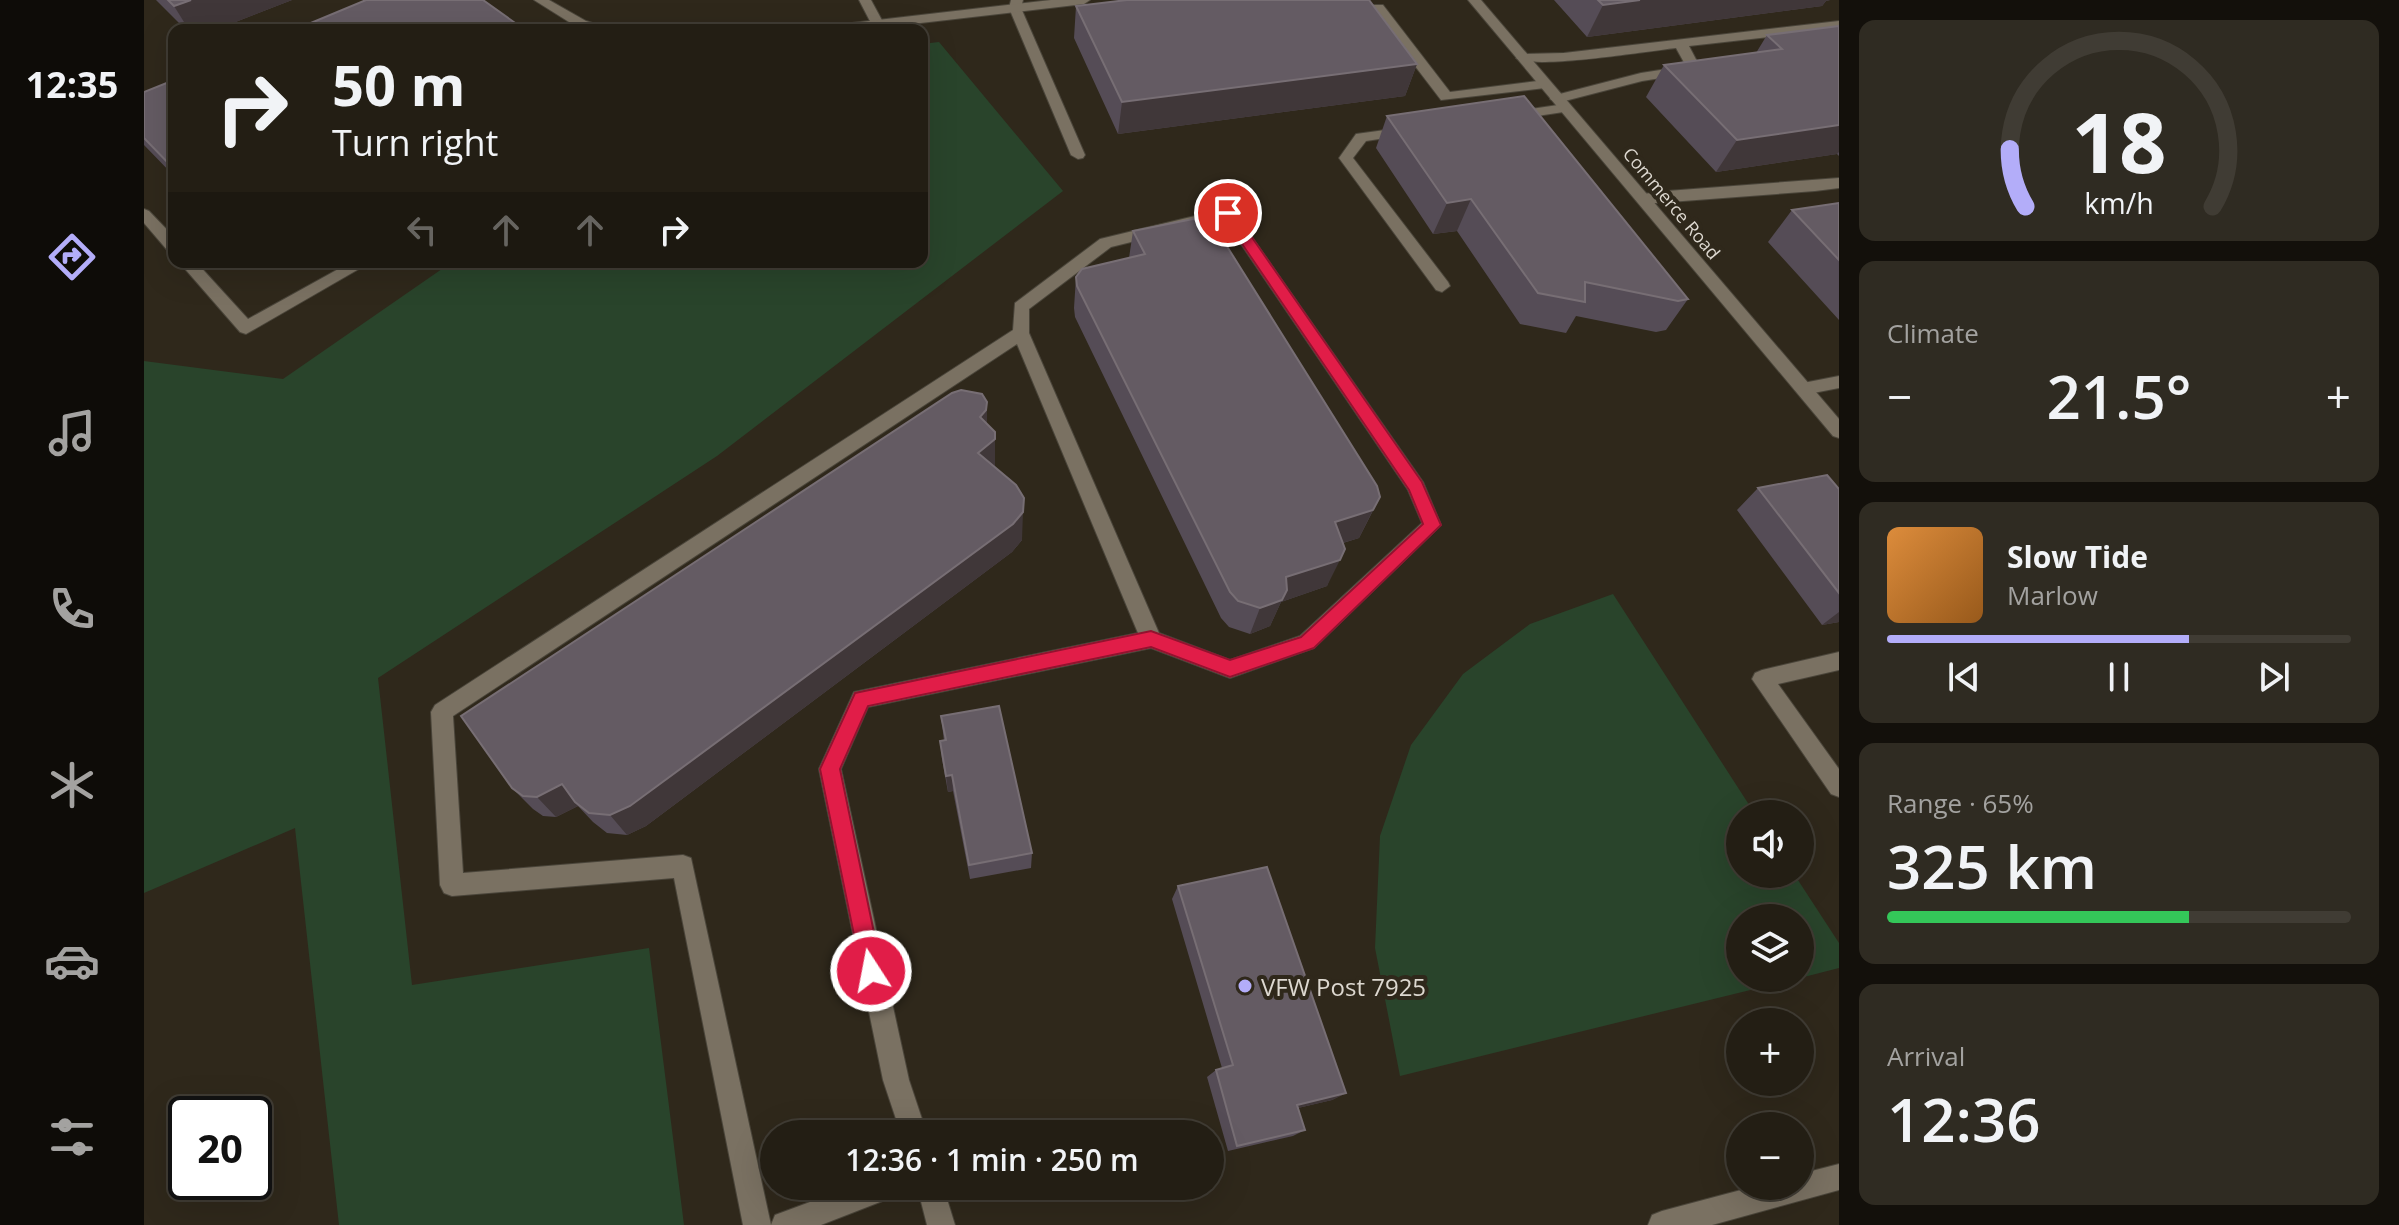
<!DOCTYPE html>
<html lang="en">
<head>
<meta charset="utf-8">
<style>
  :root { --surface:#231e14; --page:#2f2b22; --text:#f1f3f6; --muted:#a3a2a0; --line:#403c34; --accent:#b3adf9 }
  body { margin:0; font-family:"Open Sans",sans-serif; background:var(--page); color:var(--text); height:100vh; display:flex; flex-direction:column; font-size:30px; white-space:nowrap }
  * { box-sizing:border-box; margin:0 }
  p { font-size:26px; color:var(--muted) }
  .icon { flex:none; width:44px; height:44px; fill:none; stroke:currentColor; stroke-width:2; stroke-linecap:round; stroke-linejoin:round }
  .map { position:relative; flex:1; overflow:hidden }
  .panel { display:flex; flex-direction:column; gap:20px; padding:20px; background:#13100b; width:560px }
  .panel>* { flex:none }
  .guide { position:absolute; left:24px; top:24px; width:760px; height:244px; border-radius:16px; box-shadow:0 8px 32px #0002,0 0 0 2px var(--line); background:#231e14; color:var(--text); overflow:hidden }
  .tools { position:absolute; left:1582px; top:800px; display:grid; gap:16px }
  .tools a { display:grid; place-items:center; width:88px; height:88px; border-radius:50%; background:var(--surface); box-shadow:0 8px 32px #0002,0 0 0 2px var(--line); font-size:40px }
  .speed { position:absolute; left:24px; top:1096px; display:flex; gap:16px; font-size:40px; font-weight:700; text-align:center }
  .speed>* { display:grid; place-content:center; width:104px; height:104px; border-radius:50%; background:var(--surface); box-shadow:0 8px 32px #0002,0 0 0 2px var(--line); line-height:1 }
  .speed .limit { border:4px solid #111; border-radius:12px; background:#fff; color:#111 }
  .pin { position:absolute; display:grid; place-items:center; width:68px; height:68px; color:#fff; margin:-34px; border:4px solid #fff; border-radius:50%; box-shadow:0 2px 8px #0007 }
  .me { position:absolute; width:88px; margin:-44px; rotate:349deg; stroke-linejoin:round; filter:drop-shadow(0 0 6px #0008) }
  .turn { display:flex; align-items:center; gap:28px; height:168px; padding:0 32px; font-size:36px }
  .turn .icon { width:104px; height:104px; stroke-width:2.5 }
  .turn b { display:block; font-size:56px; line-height:68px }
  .lanes { display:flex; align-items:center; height:76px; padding:0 32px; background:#0003; justify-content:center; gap:40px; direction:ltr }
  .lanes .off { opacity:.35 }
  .big { font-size:60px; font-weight:600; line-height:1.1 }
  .panel .card { flex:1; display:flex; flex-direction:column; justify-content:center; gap:12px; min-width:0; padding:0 28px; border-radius:16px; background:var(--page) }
  .panel .dial { align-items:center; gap:0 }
  .dial svg { height:208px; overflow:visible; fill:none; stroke:var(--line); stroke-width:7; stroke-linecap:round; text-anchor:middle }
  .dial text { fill:var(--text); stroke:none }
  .song { display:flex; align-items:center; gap:24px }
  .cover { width:96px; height:96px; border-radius:12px; background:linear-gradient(135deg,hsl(30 70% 55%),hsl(30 70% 35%)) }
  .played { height:8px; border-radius:4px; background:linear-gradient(90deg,var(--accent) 65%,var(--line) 65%) }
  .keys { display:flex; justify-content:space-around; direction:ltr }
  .heat { display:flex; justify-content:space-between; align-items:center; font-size:44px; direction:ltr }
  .charge { height:12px; border-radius:6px; background:linear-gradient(90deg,#34c759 65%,var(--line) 0) }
  .trip { position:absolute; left:616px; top:1120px; width:464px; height:80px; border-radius:40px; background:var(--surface); box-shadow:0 8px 32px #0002,0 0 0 2px var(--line); font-weight:600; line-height:80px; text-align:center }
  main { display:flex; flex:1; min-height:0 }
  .dock { display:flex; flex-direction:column; width:144px; justify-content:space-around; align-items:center; background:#0e0c08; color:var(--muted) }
  .dock .icon { width:56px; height:56px }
  .dock .on { color:var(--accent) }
  .dock b { font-size:36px; color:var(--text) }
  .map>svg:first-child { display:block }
</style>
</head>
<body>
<main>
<nav class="dock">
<b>12:35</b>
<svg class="icon on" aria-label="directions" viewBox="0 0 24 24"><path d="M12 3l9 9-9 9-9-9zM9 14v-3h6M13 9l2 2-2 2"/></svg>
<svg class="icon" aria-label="music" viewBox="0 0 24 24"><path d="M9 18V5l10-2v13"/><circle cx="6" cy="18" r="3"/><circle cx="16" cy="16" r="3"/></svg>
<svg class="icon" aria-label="phone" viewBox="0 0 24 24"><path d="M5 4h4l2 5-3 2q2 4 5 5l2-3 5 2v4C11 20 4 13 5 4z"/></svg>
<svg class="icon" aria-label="climate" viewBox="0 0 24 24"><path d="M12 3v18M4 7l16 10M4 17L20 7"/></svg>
<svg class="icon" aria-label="car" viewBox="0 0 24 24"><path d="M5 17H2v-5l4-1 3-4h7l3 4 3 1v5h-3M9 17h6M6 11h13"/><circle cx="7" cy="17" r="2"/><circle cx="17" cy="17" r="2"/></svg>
<svg class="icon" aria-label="filters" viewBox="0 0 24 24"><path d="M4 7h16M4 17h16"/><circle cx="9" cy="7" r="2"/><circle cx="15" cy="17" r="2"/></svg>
</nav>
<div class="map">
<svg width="1695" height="1225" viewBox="0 0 1695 1225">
  <rect width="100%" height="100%" fill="#2f281b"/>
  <path fill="#29442b" d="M795 42 919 191 573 456 234 678 268 985 505 948 540 1225H195L151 828 0 893V361L139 379 308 262H778V44Z
    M1469 594 1611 814H1596V874H1650L1695 943V968L1656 978V918H1596V978H1655L1256 1076 1231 948 1236 836 1267 745 1319 674 1386 624Z"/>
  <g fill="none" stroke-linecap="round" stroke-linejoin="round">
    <g stroke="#4a453a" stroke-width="2">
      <path id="lane" d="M715 0H727L740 24 739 27H729Z
        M867 0H879L877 8 941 155 939 158 934 159 927 155 865 8Z
        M1229 5H1239L1306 92 1401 80 1408 84 1401 88 1297 100 1229 11Z
        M1695 21V29L1545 46 1557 69 1555 72 1498 81 1413 103 1406 99 1408 96 1497 73 1542 66 1532 48C1505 51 1388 70 1372 58L1379 54 1420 53Z
        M1421 104 1428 108 1426 111 1366 120 1359 116 1366 112Z
        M1263 127 1268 128V134L1222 141 1209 158 1304 282 1306 286 1298 292 1292 290 1195 158 1212 134Z
        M1695 178V188L1671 191 1499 204 1491 199 1499 194 1523 191Z
        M1084 208 1089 210 1279 482 1297 525 1170 648 1086 678 1007 648 724 707 697 769 765 1080 783 1134H757L739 1080 675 769 710 692 994 633 873 344 309 716 319 873 539 855 547 858 627 1225H599L530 878 308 896 300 893 296 885 287 712 291 705 869 330 871 303 956 239ZM1080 219 1264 490 1278 523 1156 636 1086 660 1015 633 885 333V309L967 247Z
        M0 209 5 211 30 237V252L24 251 0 223Z
        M35 262H52L104 319 207 262H227L102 334 96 332Z
        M1695 376V388L1659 395 1650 389 1659 383Z
        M1695 652V670L1634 684 1695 769V797L1687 794 1608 679 1611 673 1618 670Z
        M709 1186H758L754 1195 677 1225H627L631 1215Z
        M773 1186H799L811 1225H783Z"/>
    </g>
    <g stroke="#4a453a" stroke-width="2">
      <path id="street" d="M390 0H405L442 21 471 30 433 27Z
        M907 0H946L940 4 716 30H675L682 26Z
        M1324 0H1337L1695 419V438L1689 436Z"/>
    </g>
    <g stroke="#4a453a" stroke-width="2">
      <path id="secondary" d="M1695 1164V1190L1568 1225H1504L1508 1215 1518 1211 1612 1186H1656V1174Z"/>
    </g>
    <use href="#lane" fill="#7a7162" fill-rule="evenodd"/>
    <use href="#street" fill="#7a7162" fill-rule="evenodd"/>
    <use href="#secondary" fill="#7a7162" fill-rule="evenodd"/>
  </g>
  <path fill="#554c56" d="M12 0H148L71 30H42Z
    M1410 0H1686L1682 1 1678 6 1443 37Z
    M932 6 1273 64 1261 96 974 134 930 38Z
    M1695 26V156L1693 154 1572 172 1502 97 1520 65 1612 53 1623 35Z
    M30 80V176L0 145V92Z
    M1243 116 1544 299 1522 330 1512 332 1432 316 1422 333 1376 324 1313 231 1289 234 1232 148Z
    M1695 203V320L1624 242 1648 210Z
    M989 231 1236 497 1215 538 1199 543 1183 586 1137 602 1126 626 1106 634 1085 627 1077 618 931 317 930 308 932 277 985 258Z
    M843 402V424L851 468 878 540 868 552 502 826 483 835 463 833 449 822 434 806 412 817 399 816 389 809 368 788Z
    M1614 488 1695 489V622L1678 625 1593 510Z
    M797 716 888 853 887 868 826 879 809 791 804 792 798 759 796 741H800Z
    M1034 886 1202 1093 1188 1100 1154 1108 1161 1130 1149 1136 1084 1151 1063 1077 1072 1070 1078 1068 1028 899Z"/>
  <path fill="#403739" d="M47 0H148L71 30H45L30 6Z
    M1496 0H1686L1682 1 1678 6 1443 37 1459 5Z
    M1273 64 1261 96 974 134 978 102Z
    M1695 125V152L1693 154 1572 172 1593 140Z
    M1327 199 1313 231 1289 234 1303 203Z
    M843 402V432L836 417Z
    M851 432V468L834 453Z
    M1229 510 1215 538 1178 549 1191 522Z
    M879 512 878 540 868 552 502 826 483 835 466 815Z
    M1196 560 1183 586 1137 602 1126 626 1106 634 1116 608 1142 577Z
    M1695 612V622L1678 625Z
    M808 775 809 791 804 792 802 776Z
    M418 784 434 806 412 817 393 797Z
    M1202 1093 1188 1100 1141 1111 1153 1105Z"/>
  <path fill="#645b63" stroke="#776e74" stroke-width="2" d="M24 0H47L30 6Z
    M222 0H339L381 30H150Z
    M983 0H1225L1273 64 978 102 932 6Z
    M1454 0H1496L1459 5Z
    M1695 26V125L1593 140 1520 65 1638 49 1623 35Z
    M30 80V169L0 138V92Z
    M1380 96 1544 299 1534 301 1441 282V302L1394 293 1327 199 1303 203 1243 116Z
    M1695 203V260L1648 210Z
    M1064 216 1233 486 1236 497 1229 510 1191 522 1201 549 1196 560 1142 577 1143 590 1138 600 1116 608 1094 601 1086 592 933 286 932 277 938 269 1001 254 989 231Z
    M817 390 838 394 843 402 842 410 836 417 851 432V439L834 453 872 485 880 498 879 512 869 524 486 806 466 815 445 813 431 802 418 784 393 797 379 796 368 788 317 716 808 393Z
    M1683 475 1695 489V593L1614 488Z
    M855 706 888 853 825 865 808 775 802 776 796 741 802 740 797 716Z
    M1123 867 1202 1093 1153 1105 1161 1130 1093 1146 1072 1070 1089 1065 1034 886Z"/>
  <path fill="#e11d48" stroke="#92132f" stroke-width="2" d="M1084 208 1089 210 1278 482 1297 525 1170 648 1086 677 1007 647 724 706 696 769 738 971 734 979 727 982 719 979 676 769 711 693 1007 631 1086 660 1157 637 1279 524 1265 490 1077 213Z"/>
  <circle fill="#b3adf9" stroke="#2f281b" stroke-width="3" cx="1101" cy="986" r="8"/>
  <g text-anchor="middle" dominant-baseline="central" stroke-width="8" stroke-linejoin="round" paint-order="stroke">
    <g font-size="18" fill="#ddd8d0" stroke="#2f281b">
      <text transform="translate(1528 203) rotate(50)">Commerce Road</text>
    </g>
    <g font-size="24" fill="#ddd8d0" stroke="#2f281b" text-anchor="start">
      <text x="1117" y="986">VFW Post 7925</text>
    </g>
  </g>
</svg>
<div class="tools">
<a><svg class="icon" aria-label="sound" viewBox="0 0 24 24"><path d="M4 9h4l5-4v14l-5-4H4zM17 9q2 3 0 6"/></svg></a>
<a><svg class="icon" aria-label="layers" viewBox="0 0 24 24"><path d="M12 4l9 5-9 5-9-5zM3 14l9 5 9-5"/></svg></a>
<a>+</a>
<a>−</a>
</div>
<div class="speed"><div class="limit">20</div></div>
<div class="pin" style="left:1084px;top:213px;background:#d93025"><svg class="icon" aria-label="arrive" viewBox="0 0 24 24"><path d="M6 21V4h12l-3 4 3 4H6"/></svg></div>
<svg class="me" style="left:727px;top:971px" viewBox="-20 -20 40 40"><circle r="17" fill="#e11d48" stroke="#fff" stroke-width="3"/><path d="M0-11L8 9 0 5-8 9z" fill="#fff"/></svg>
<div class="trip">12:36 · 1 min · 250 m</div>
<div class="guide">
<div class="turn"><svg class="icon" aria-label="right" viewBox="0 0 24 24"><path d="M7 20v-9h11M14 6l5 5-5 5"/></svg><div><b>50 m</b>Turn right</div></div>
<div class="lanes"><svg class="icon off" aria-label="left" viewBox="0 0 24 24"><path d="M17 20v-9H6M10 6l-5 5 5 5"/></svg><svg class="icon off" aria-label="ahead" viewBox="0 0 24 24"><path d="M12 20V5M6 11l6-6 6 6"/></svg><svg class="icon off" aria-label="ahead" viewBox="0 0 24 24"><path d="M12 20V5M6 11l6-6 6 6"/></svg><svg class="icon" aria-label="right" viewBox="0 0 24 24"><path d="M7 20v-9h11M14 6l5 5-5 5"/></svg></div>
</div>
</div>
<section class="panel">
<div class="card dial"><svg viewBox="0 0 100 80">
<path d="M14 69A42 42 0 1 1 86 69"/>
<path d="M14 69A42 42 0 0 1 8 47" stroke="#b3adf9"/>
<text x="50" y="56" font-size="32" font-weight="700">18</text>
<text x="50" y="72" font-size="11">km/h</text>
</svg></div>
<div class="card"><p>Climate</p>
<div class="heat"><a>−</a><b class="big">21.5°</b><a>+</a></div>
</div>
<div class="card">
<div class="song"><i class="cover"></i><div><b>Slow Tide</b><p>Marlow</p></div></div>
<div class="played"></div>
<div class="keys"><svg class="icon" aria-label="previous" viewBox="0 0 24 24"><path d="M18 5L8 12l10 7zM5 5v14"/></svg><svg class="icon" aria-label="pause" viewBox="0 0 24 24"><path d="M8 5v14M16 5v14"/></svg><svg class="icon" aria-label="next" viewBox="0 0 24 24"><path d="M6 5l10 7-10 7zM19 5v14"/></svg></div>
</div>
<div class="card"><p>Range · 65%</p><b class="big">325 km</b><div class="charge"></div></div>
<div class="card"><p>Arrival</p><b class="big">12:36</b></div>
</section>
</main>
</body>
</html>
